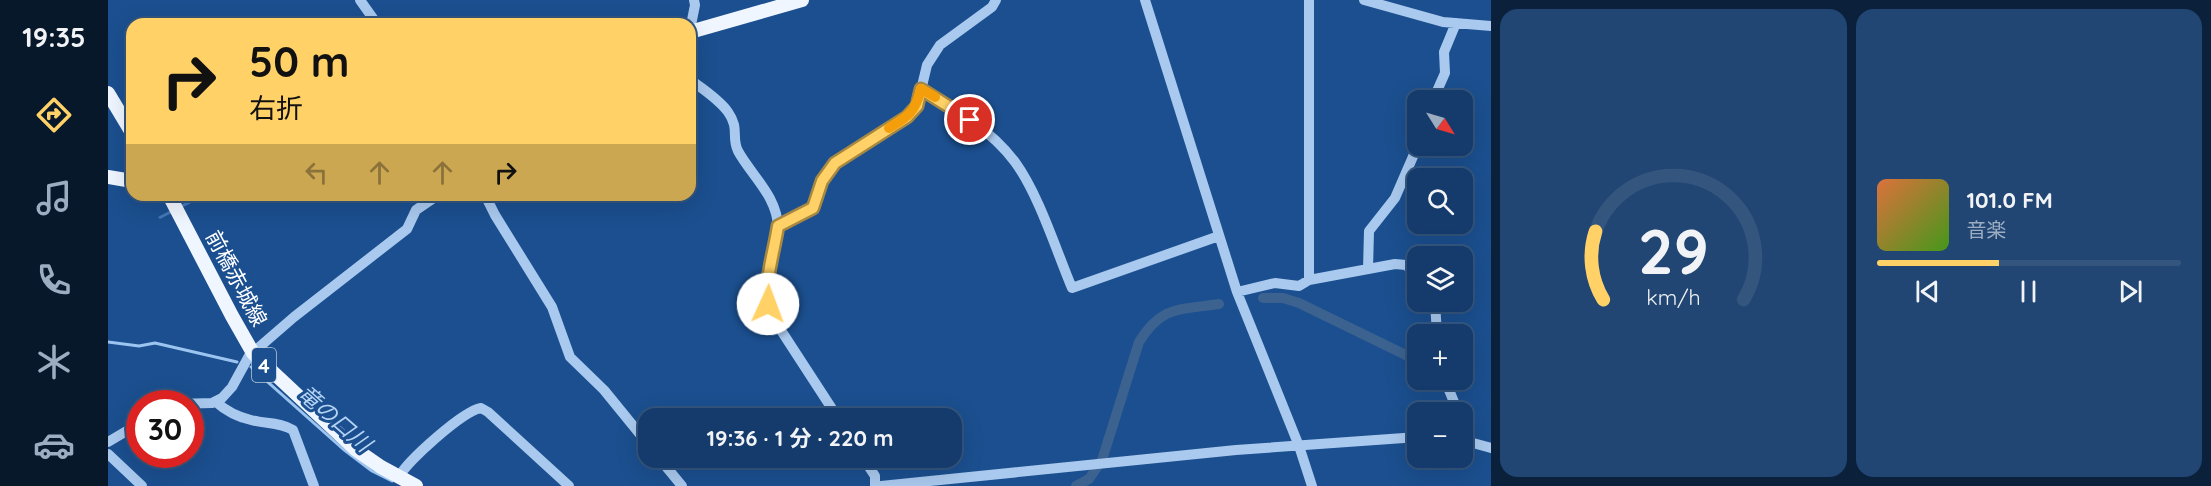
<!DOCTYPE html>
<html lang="ja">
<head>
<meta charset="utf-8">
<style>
  :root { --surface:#143b6b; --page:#214673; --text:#f1f3f6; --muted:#9dadc1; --line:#33557e; --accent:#ffd166 }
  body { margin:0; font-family:Quicksand,"Noto Sans JP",sans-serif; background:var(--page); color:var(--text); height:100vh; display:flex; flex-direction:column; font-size:22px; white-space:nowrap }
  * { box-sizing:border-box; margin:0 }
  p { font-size:20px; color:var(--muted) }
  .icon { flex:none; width:33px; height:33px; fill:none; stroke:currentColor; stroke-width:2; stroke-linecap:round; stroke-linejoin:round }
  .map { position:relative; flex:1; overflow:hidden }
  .side { display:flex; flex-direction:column; gap:9px; padding:9px; background:#0b203b; width:720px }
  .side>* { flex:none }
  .banner { position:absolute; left:18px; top:18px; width:570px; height:183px; border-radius:18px; box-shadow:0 6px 24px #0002,0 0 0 2px var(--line); background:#ffd166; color:#111; overflow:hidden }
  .needle { width:39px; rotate:127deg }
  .controls { position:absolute; left:1299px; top:90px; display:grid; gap:12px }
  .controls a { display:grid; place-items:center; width:66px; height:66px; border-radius:12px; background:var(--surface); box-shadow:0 6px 24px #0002,0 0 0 2px var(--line); font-size:30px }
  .speed { position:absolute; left:18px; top:390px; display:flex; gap:12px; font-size:30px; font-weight:700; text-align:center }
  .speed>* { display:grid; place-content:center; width:78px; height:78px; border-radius:50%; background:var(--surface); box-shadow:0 6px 24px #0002,0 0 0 2px var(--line); line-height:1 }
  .speed .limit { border:9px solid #d22; background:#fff; color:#111 }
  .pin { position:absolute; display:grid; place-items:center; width:51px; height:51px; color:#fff; margin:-26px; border:3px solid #fff; border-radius:50%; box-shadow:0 2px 6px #0007 }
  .me { position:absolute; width:66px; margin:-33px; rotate:2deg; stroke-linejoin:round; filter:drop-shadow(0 0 4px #0008) }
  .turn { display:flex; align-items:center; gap:21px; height:126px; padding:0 24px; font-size:27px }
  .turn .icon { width:78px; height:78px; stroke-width:2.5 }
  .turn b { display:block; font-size:42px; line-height:51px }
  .lanes { display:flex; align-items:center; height:57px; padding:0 24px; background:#0003; justify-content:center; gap:30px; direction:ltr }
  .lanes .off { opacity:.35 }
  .side .widget { flex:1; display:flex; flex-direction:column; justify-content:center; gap:9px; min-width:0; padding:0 21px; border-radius:18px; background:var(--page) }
  .side .dial { align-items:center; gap:0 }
  .dial svg { height:156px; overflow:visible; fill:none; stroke:var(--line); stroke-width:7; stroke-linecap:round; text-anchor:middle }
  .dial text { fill:var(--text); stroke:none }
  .song { display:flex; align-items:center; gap:18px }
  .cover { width:72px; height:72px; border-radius:9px; background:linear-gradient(135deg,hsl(20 70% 55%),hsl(100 70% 35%)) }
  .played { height:6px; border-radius:3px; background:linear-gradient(90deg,var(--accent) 40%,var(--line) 40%) }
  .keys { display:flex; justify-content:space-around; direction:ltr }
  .side .tiles { flex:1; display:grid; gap:9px; grid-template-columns:repeat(2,1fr) }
  .trip { position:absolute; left:530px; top:408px; width:324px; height:60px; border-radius:18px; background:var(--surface); box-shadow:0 6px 24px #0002,0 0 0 2px var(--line); font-weight:700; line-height:60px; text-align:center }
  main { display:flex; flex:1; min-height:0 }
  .tab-bar { display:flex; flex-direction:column; width:108px; justify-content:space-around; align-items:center; background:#08182b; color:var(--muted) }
  .tab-bar .icon { width:42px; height:42px }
  .tab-bar .active { color:var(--accent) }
  .tab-bar b { font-size:27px; color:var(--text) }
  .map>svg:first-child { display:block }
</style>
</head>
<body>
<main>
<nav class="tab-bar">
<b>19:35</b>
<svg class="icon active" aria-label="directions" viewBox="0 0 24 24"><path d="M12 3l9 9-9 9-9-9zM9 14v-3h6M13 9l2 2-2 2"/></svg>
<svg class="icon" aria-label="music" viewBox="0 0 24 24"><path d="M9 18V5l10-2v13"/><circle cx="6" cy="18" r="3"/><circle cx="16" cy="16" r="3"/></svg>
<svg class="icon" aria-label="phone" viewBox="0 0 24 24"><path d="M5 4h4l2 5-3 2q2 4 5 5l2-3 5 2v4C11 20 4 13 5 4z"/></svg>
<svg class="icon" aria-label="climate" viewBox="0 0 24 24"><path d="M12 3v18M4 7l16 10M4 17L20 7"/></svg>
<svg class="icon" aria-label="car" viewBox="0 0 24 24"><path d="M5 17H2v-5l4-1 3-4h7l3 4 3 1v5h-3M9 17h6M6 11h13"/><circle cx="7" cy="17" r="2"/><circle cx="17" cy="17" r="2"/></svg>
</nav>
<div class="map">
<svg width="1383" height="486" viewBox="0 0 1383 486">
  <rect width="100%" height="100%" fill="#1b4f8f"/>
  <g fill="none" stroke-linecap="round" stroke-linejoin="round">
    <path stroke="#9cc4f0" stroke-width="3" d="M0 342 31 346 47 343 129 362
      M143 367 235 449 264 471 284 481"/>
    <path stroke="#3c6290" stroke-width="10" d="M1155 298H1175L1191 303 1310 361
      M968 486 981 479 994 460 1031 342C1054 305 1072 310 1111 304"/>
  </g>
  <path fill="#4478b7" d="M86 198 87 201 52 219 50 217Z"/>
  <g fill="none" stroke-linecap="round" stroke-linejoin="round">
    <path stroke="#a9c9ee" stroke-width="10" d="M252 0 269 24
      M1037 0 1129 292 1191 446 1204 486
      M1201 0V280
      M1256 0 1335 22 1383 26
      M582 30 587 5 586 0
      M582 79C594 89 611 99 620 112 632 129 623 137 630 151 643 175 670 197 670 228 669 264 652 279 665 318L730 418
      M813 89C847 108 884 131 907 162 931 195 948 250 964 288L1111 236
      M1325 100 1337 73 1336 52 1348 23
      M377 195 387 215 444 307 462 357 496 390 540 444
      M670 226 705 208 714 181 727 163 799 117 809 107 819 65 832 45 884 7 888 0
      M1260 269 1261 231 1287 198 1310 145
      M1129 292 1167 283 1191 286 1201 280 1287 264 1298 265 1310 277
      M1327 302 1329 334
      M1337 380 1350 412
      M108 402C118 411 130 417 143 420 157 424 172 422 185 430L206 486
      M69 404 104 403 114 398 124 387 141 356 186 317 299 229 308 210 330 195
      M1354 424 1357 440
      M1354 440 1383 448
      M0 442 32 423
      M0 454 34 486
      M551 458 574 486
      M755 458 767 476V486
      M291 477C299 461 355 411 373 408L380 412 461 486
      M773 486 1128 450 1310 437"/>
    <path stroke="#f0f6ff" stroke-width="14" d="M582 32 694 0
      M0 93 24 133
      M0 177 24 181
      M61 195 124 316 145 353 153 361 247 449 273 467 308 486"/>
  </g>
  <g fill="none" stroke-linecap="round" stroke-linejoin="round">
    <g stroke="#a68842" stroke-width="15">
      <path id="route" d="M660 304C657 278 666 252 670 226L705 208 714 181 727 163 799 117 809 106 813 89 862 120"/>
    </g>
    <use href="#route" stroke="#ffd166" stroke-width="10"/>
    <path stroke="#f59e0b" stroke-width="10" d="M781 128C801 116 807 112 813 89L827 97"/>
  </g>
  <g text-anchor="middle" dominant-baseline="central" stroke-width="6" stroke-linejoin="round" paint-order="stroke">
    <rect fill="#1b4f8f" stroke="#bbcadd" stroke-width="1.5" x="144" y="348" width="24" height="34" rx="4.5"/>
    <g font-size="20" font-weight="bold" fill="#fff">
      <text x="156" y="365">4</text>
    </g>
    <g font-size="21" fill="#fff" stroke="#1b4f8f">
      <text transform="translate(129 278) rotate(62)">前橋赤城線</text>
    </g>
    <g font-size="22" font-style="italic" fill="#b5d3f5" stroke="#1b4f8f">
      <text transform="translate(227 418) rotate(41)">竜の口川</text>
    </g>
  </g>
</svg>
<div class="controls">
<a><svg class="needle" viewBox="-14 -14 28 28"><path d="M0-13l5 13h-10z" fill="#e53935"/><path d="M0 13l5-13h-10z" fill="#9dadc1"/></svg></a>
<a><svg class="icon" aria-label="search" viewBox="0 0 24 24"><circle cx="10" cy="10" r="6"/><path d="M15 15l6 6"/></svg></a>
<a><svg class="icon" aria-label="layers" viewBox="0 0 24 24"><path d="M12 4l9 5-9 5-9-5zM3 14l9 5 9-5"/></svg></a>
<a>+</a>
<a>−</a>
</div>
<div class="speed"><div class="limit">30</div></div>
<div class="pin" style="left:862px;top:120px;background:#d93025"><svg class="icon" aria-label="arrive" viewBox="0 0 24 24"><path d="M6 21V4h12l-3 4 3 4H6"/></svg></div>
<svg class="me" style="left:660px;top:304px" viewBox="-20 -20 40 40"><circle r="19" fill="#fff"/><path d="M0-13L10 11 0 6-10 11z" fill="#ffd166"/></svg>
<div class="trip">19:36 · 1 分 · 220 m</div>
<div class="banner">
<div class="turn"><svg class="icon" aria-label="right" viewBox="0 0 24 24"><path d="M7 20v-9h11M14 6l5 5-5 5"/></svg><div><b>50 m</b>右折</div></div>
<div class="lanes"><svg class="icon off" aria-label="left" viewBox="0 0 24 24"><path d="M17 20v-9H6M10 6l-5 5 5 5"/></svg><svg class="icon off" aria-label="ahead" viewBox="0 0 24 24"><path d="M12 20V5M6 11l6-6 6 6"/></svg><svg class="icon off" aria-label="ahead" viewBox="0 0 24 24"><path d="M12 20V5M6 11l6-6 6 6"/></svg><svg class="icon" aria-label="right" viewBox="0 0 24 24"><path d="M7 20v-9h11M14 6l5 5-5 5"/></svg></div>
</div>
</div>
<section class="side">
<div class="tiles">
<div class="widget dial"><svg viewBox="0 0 100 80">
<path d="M14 69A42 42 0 1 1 86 69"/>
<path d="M14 69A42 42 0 0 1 10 34" stroke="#ffd166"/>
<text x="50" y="56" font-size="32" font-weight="700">29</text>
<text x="50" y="72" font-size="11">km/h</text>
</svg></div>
<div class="widget">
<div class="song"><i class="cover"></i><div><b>101.0 FM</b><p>音楽</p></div></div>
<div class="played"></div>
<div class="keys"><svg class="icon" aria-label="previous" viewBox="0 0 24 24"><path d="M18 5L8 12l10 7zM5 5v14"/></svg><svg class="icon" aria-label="pause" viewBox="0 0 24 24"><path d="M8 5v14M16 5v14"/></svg><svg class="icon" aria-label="next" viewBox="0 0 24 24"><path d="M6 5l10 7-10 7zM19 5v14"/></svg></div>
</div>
</div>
</section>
</main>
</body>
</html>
